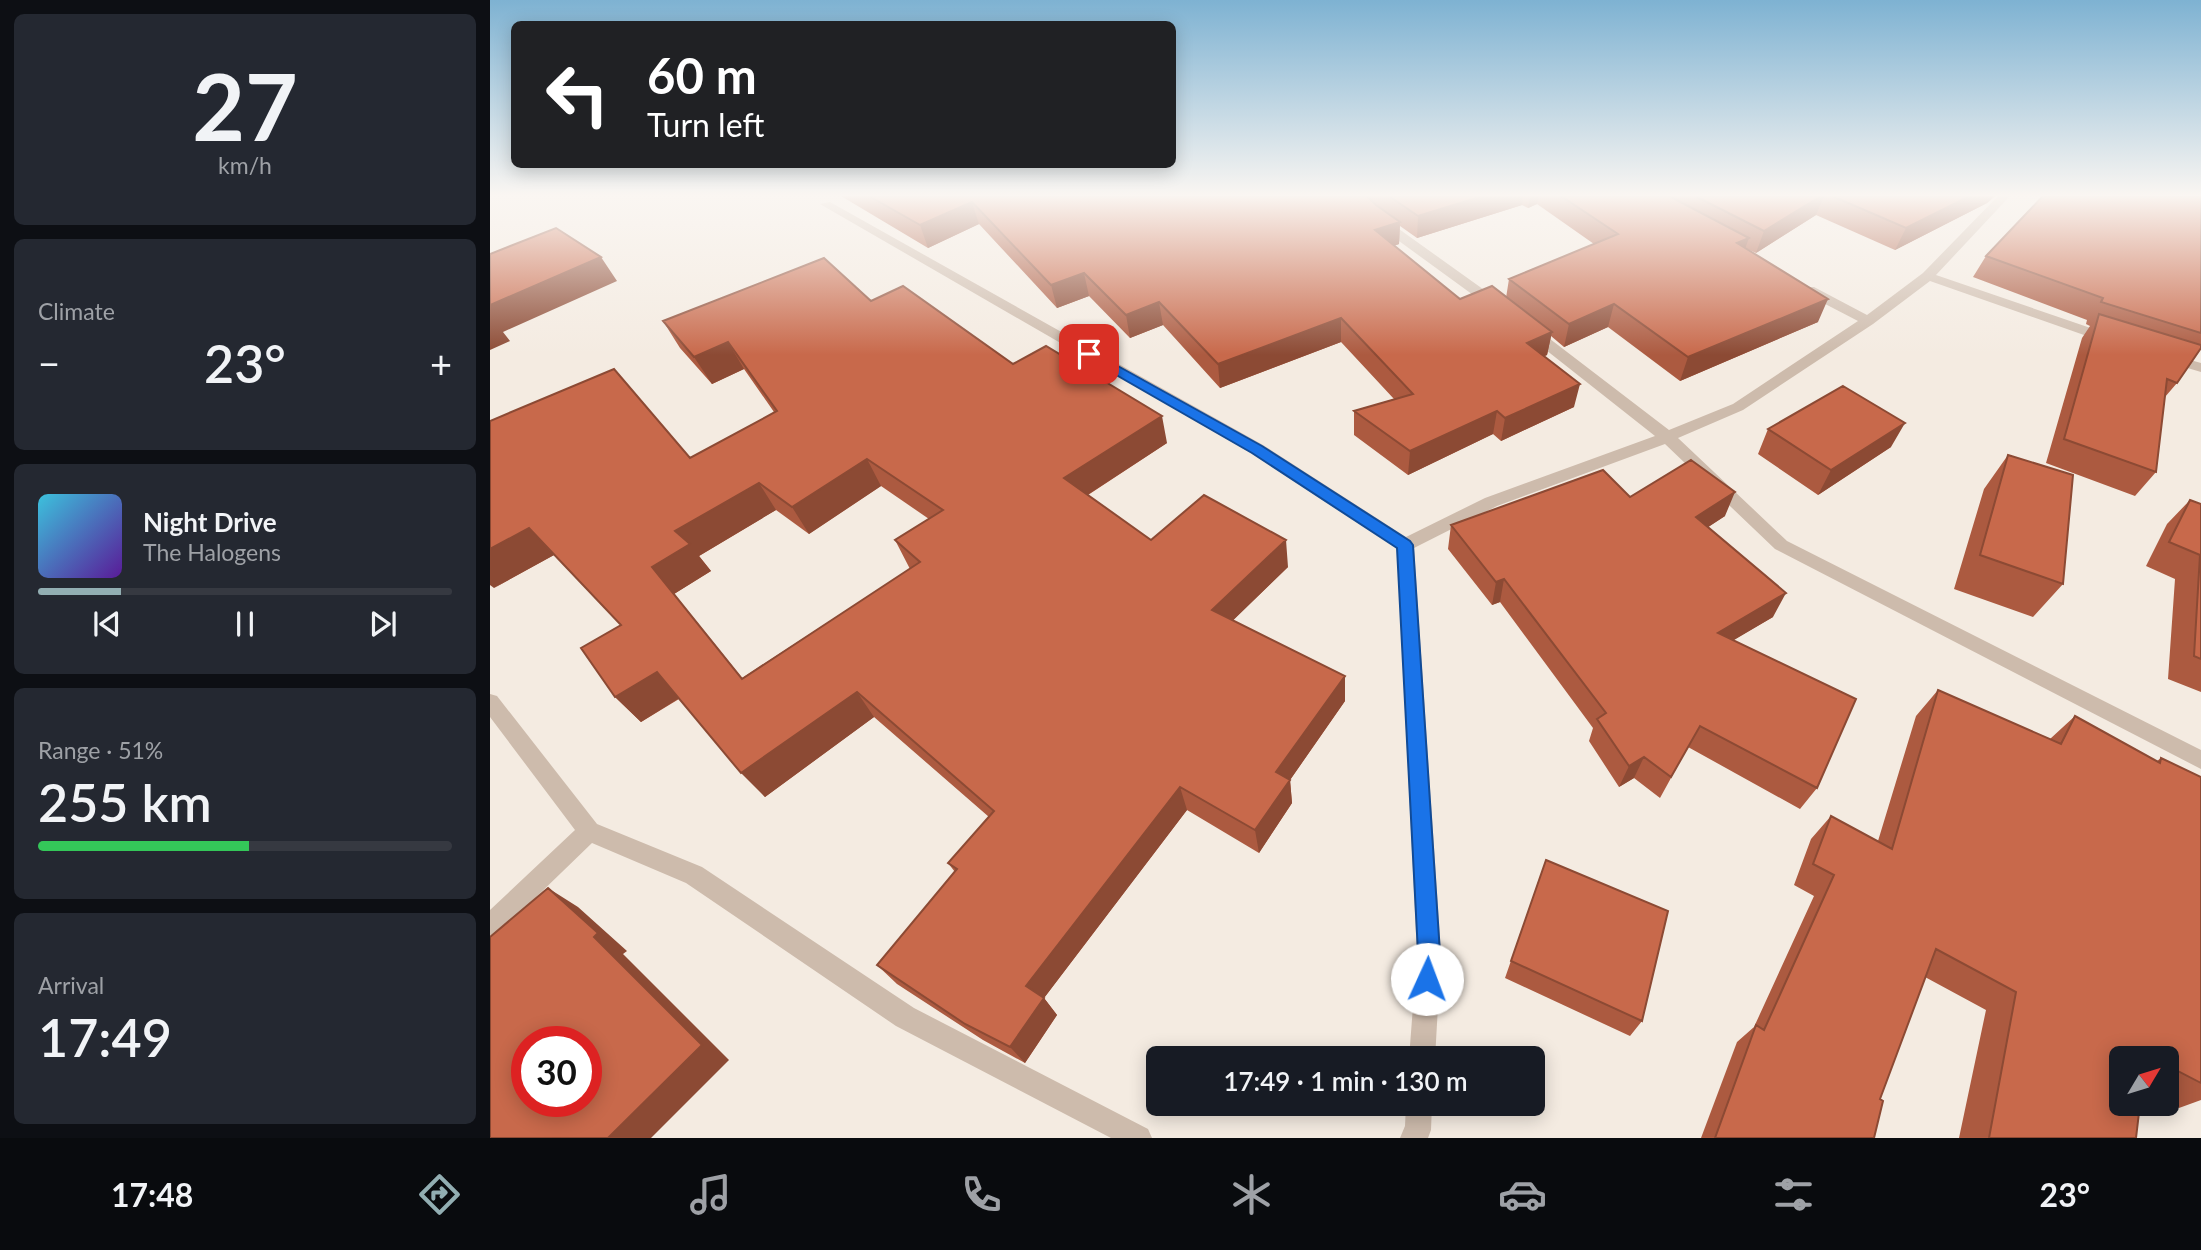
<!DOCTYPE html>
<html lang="en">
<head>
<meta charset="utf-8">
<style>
  :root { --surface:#171b24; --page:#242831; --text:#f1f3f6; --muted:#9ea1a6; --line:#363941; --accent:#92aeb2 }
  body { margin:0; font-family:Lato,sans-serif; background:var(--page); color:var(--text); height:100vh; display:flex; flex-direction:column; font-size:26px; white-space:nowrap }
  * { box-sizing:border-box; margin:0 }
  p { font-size:23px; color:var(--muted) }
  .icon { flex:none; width:38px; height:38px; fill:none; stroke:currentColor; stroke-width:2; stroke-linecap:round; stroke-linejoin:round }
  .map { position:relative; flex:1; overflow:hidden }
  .sheet { display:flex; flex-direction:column; gap:14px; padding:14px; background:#0d0f14; width:490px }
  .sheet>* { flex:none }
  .banner { position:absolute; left:21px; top:21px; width:665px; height:147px; border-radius:10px; box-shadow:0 4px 18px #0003; background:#202124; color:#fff; overflow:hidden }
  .needle { width:46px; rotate:52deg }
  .buttons { position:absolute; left:1619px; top:1046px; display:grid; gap:14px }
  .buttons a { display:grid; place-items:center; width:70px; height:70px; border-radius:10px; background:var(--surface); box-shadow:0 4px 18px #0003; font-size:35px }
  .speed { position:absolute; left:21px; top:1026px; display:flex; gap:14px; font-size:35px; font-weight:700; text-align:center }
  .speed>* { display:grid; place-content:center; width:91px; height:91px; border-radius:50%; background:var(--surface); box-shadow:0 4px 18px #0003; line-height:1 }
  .speed .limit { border:10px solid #d22; background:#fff; color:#111 }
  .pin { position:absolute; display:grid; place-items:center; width:60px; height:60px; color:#fff; margin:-30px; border-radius:14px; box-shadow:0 4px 10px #0006 }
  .me { position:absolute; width:77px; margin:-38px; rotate:2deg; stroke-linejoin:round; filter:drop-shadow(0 0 5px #0008) }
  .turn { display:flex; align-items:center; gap:24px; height:147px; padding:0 21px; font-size:32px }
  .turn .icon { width:91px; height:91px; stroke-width:2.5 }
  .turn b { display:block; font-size:49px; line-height:60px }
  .big { font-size:52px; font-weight:600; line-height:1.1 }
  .sheet .card { flex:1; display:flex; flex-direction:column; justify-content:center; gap:10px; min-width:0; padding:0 24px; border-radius:10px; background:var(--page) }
  .sheet .dial { align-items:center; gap:0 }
  .dial b { font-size:91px; line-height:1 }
  .song { display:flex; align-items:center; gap:21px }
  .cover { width:84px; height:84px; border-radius:10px; background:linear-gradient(135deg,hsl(190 70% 55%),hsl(270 70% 35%)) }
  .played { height:7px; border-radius:4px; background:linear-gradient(90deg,var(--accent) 20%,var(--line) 20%) }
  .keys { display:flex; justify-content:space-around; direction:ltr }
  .heat { display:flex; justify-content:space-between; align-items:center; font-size:38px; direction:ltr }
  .charge { height:10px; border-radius:5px; background:linear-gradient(90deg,#34c759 51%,var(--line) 0) }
  .trip { position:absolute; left:656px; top:1046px; width:399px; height:70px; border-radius:10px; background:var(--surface); box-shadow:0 4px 18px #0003; font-weight:600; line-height:70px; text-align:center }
  .tabs { display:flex; height:112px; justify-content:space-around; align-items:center; background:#090b0e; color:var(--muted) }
  .tabs .icon { width:49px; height:49px }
  .tabs .active { color:var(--accent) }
  .tabs b { font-size:32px; color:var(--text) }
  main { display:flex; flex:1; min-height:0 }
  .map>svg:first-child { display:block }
</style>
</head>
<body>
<main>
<section class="sheet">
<div class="card dial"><b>27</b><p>km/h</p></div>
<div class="card"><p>Climate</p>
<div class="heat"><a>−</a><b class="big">23°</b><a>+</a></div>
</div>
<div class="card">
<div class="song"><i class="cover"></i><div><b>Night Drive</b><p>The Halogens</p></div></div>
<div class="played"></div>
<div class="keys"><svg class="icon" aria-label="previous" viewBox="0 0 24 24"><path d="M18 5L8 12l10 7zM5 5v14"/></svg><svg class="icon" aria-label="pause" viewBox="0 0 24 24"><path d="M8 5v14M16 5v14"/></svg><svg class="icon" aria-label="next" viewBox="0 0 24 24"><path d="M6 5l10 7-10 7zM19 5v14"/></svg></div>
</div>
<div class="card"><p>Range · 51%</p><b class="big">255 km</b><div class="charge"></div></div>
<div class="card"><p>Arrival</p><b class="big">17:49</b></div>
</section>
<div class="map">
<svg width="1711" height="1138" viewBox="0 0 1711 1138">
  <rect width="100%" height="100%" fill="#f4ebe1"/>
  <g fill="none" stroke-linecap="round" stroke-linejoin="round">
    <path fill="#cdbbac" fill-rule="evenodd" d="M859 196H871L895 219 1011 302V308H1001L887 225Z
      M1508 196H1520L1446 275 1624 336V342H1614L1440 281 1383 324 1253 410 1188 438 1297 541 1711 750V769L1285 549 1175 444 1007 506 924 548 951 953 945 1059H919L927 953 907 548 761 453 330 204 340 202 773 445 916 537 995 498 1165 436 1037 335V329H1047L1179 430 1243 404 1368 321 1314 293V287H1324L1377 315 1433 273Z
      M1679 354 1711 363V372L1674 361 1672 358Z
      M0 694 7 696 107 824 212 867 424 1008 658 1129 662 1138H621L406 1026 196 883 102 843 8 934 0 938V910L85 830 0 717Z
      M916 1104H942L941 1130 938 1138H910L915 1126Z"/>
  </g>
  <path fill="#ac5a40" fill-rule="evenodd" d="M351 196H1505L1497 203 1405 250 1326 215 1266 253 1255 248 1328 322 1190 381 1118 327 1074 347 1061 336 1057 355 1054 356 1084 407 1011 441 1003 434 918 475 864 435V411L904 399 851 342 730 388 673 325 640 338 599 296 567 308 489 224 438 248ZM1047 204 1104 244 1019 279 1016 298 970 299 904 246 909 244 910 226 927 238 1032 205 1038 208Z
    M1711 196V348L1687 383 1675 397 1666 472 1645 496 1556 463 1592 338 1600 326 1596 324 1597 320 1483 277 1496 256Z
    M381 301 523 364 677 443 598 495 661 540 798 567 743 620 855 701 800 780 802 803 769 853 697 810 554 998 567 1015 535 1063 493 1040 407 984 387 965 465 872 458 863 499 817 384 717 275 797 189 699 151 722 125 697 131 625 64 555 4 588 284 412 254 369 222 384 190 348 173 321ZM391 486 439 519 405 540 420 569 252 678 184 594 221 571 209 556 286 510 319 534Z
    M1278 429 1401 447 1328 495 1268 454Z
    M1518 455 1573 584 1543 617 1464 589 1494 489Z
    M1140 497 1235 516 1218 527 1283 617 1243 640 1327 788 1310 809 1198 747 1170 798 1144 778 1129 787 1099 741 1103 728 1010 602 1002 605 958 549 961 525Z
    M1700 500 1711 504V692L1678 679 1685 579 1656 566 1677 524Z
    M1448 690 1560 739 1585 716 1667 761 1671 758 1711 777V1100L1689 1108 1676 1101V1059H1631L1646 1138H1469L1496 1010 1435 977 1390 1099 1384 1138H1211L1247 1042 1264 1027 1324 896 1304 885 1321 839 1341 816 1388 841 1426 716Z
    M1056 860 1152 1021 1140 1036 1015 978Z"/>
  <path fill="#8c4a34" d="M993 196H1033L1032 205 927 238 928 216Z
    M1040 196H1048L1047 204 1038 208Z
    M1331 196H1334L1326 215 1266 253 1274 231Z
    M1480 196H1505L1497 203 1405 250 1416 228Z
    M482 202 489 224 438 248 430 225Z
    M910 222 909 244 884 252 885 230Z
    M1259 238 1251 260 1247 243Z
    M111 257 127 281 13 332 20 341 0 350V305Z
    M594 273 599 296 567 308 561 285Z
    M1338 299 1328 322 1190 381 1198 357Z
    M669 302 673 325 640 338 636 315Z
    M1124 304 1118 327 1074 347 1079 324Z
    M851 318V342L730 388 728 364Z
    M1062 332 1057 355 1033 366 1037 343Z
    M238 342 254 369 222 384 204 357Z
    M1090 384 1084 407 1011 441 1015 418Z
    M1007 411 1003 434 918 475 920 451Z
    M672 416 677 443 582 505 574 478Z
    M1415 423 1401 447 1328 495 1341 470Z
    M377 459 391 486 319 534 302 507Z
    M269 483 286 510 209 556 221 571 184 594 273 704 162 567 185 531Z
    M1245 492 1235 516 1197 541 1206 517Z
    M39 528 64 555 4 588 0 585V549Z
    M796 540 798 567 727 636 722 610Z
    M1014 579 1010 602 1002 605 1006 582Z
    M1296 593 1283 617 1217 656 1228 633Z
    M167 672 191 697 151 722 125 697Z
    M855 676V701L800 780 802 803 769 853 765 830 786 772Z
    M367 692 384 717 275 797 251 773Z
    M1154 757 1144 778 1129 787 1139 766Z
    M690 787 697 810 554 998 567 1015 535 1063 520 1047 536 986Z
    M58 888 88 907 137 951 133 954 239 1060 161 1138H118Z"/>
  <path fill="#c8694b" stroke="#8c4a34" stroke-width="2" fill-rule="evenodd" d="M379 196H877L886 205 910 222 885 230 970 299 1002 286 1062 332 1037 343 1090 384 1015 418 1007 411 920 451 864 411 923 394 851 318 728 364 669 302 636 315 594 273 561 285 482 202 430 225Z
    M899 196H993L928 216Z
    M1071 196H1179L1259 238 1247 243 1338 299 1198 357 1124 304 1079 324 1019 279 1128 234Z
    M1205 196H1331L1274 231Z
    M1342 196H1480L1416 228Z
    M1553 196H1711V333L1611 302 1613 298 1496 256Z
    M66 228 111 257 0 305V254Z
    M334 258 381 301 413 286 523 364 556 346 672 416 574 478 661 540 714 495 796 540 722 610 855 676 786 772 800 780 765 830 690 787 536 986 554 998 520 1047 475 1024 387 965 467 869 458 863 504 811 367 692 251 773 167 672 125 697 91 648 131 625 39 528 0 549V421L124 369 200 458 287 411 238 342 204 357 173 321ZM377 459 453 510 405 540 430 562 252 679 162 567 200 544 185 531 269 483 302 507Z
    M1609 314 1711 345V348L1687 383 1677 379 1666 472 1574 439Z
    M1353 386 1415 423 1341 470 1278 429Z
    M1518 455 1583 475 1573 584 1490 555Z
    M1201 460 1245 492 1206 517 1296 593 1228 633 1366 699 1327 788 1210 726 1181 777 1154 757 1139 766 1107 719 1116 713 1014 579 1006 582 961 525 1113 470 1140 497Z
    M1700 500 1711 504V659L1704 656 1710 555 1679 542Z
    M1448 690 1571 744 1585 716 1670 763 1671 758 1711 777V1083L1676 1065V1059H1665L1655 1053 1654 1059H1631V1104H1650L1646 1138H1499L1526 992 1446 949 1390 1099 1393 1101 1384 1138H1225L1266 1025 1274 1030 1344 875 1323 864 1341 816 1402 849Z
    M1056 860 1178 911 1152 1021 1021 961Z
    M58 888 108 933 104 937 212 1045 118 1138H0V937ZM37 1041H96V1101H37Z"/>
  <linearGradient id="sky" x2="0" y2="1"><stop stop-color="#7eb2d2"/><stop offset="0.55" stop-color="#faf6f2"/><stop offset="1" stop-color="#faf6f2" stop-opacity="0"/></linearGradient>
  <rect width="1711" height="355" fill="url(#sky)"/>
  <path fill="#1a73e8" stroke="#114b97" stroke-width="2" d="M599 350 772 446 920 541 923 545 950 953 948 979 945 987 937 990 930 987 926 979 928 953 907 548 762 453 595 357 593 354Z"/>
</svg>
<div class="buttons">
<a><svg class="needle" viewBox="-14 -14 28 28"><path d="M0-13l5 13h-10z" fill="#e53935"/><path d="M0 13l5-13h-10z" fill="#9ea1a6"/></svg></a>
</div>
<div class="speed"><div class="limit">30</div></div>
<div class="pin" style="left:599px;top:354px;background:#d93025"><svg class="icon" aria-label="arrive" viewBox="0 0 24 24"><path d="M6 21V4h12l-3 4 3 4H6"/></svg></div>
<svg class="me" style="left:937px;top:979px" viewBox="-20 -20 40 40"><circle r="19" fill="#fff"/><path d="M0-13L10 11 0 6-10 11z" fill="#1a73e8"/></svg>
<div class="trip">17:49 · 1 min · 130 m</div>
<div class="banner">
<div class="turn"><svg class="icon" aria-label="left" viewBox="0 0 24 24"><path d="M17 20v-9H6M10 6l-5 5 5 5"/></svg><div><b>60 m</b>Turn left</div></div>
</div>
</div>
</main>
<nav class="tabs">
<b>17:48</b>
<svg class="icon active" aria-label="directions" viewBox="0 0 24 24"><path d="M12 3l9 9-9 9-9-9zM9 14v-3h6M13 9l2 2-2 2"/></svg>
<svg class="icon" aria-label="music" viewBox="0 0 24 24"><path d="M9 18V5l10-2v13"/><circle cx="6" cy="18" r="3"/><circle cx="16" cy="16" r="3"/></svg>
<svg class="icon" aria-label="phone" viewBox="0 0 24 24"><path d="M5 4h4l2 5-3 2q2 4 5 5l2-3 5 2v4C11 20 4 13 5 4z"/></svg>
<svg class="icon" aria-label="climate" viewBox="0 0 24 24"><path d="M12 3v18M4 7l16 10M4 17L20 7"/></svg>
<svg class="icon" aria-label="car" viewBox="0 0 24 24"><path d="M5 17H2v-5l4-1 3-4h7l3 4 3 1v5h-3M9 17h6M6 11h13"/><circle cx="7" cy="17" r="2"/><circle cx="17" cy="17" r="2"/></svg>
<svg class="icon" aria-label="filters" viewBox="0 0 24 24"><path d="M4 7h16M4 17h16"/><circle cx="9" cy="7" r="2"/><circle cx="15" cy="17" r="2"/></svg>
<b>23°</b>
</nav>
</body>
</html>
